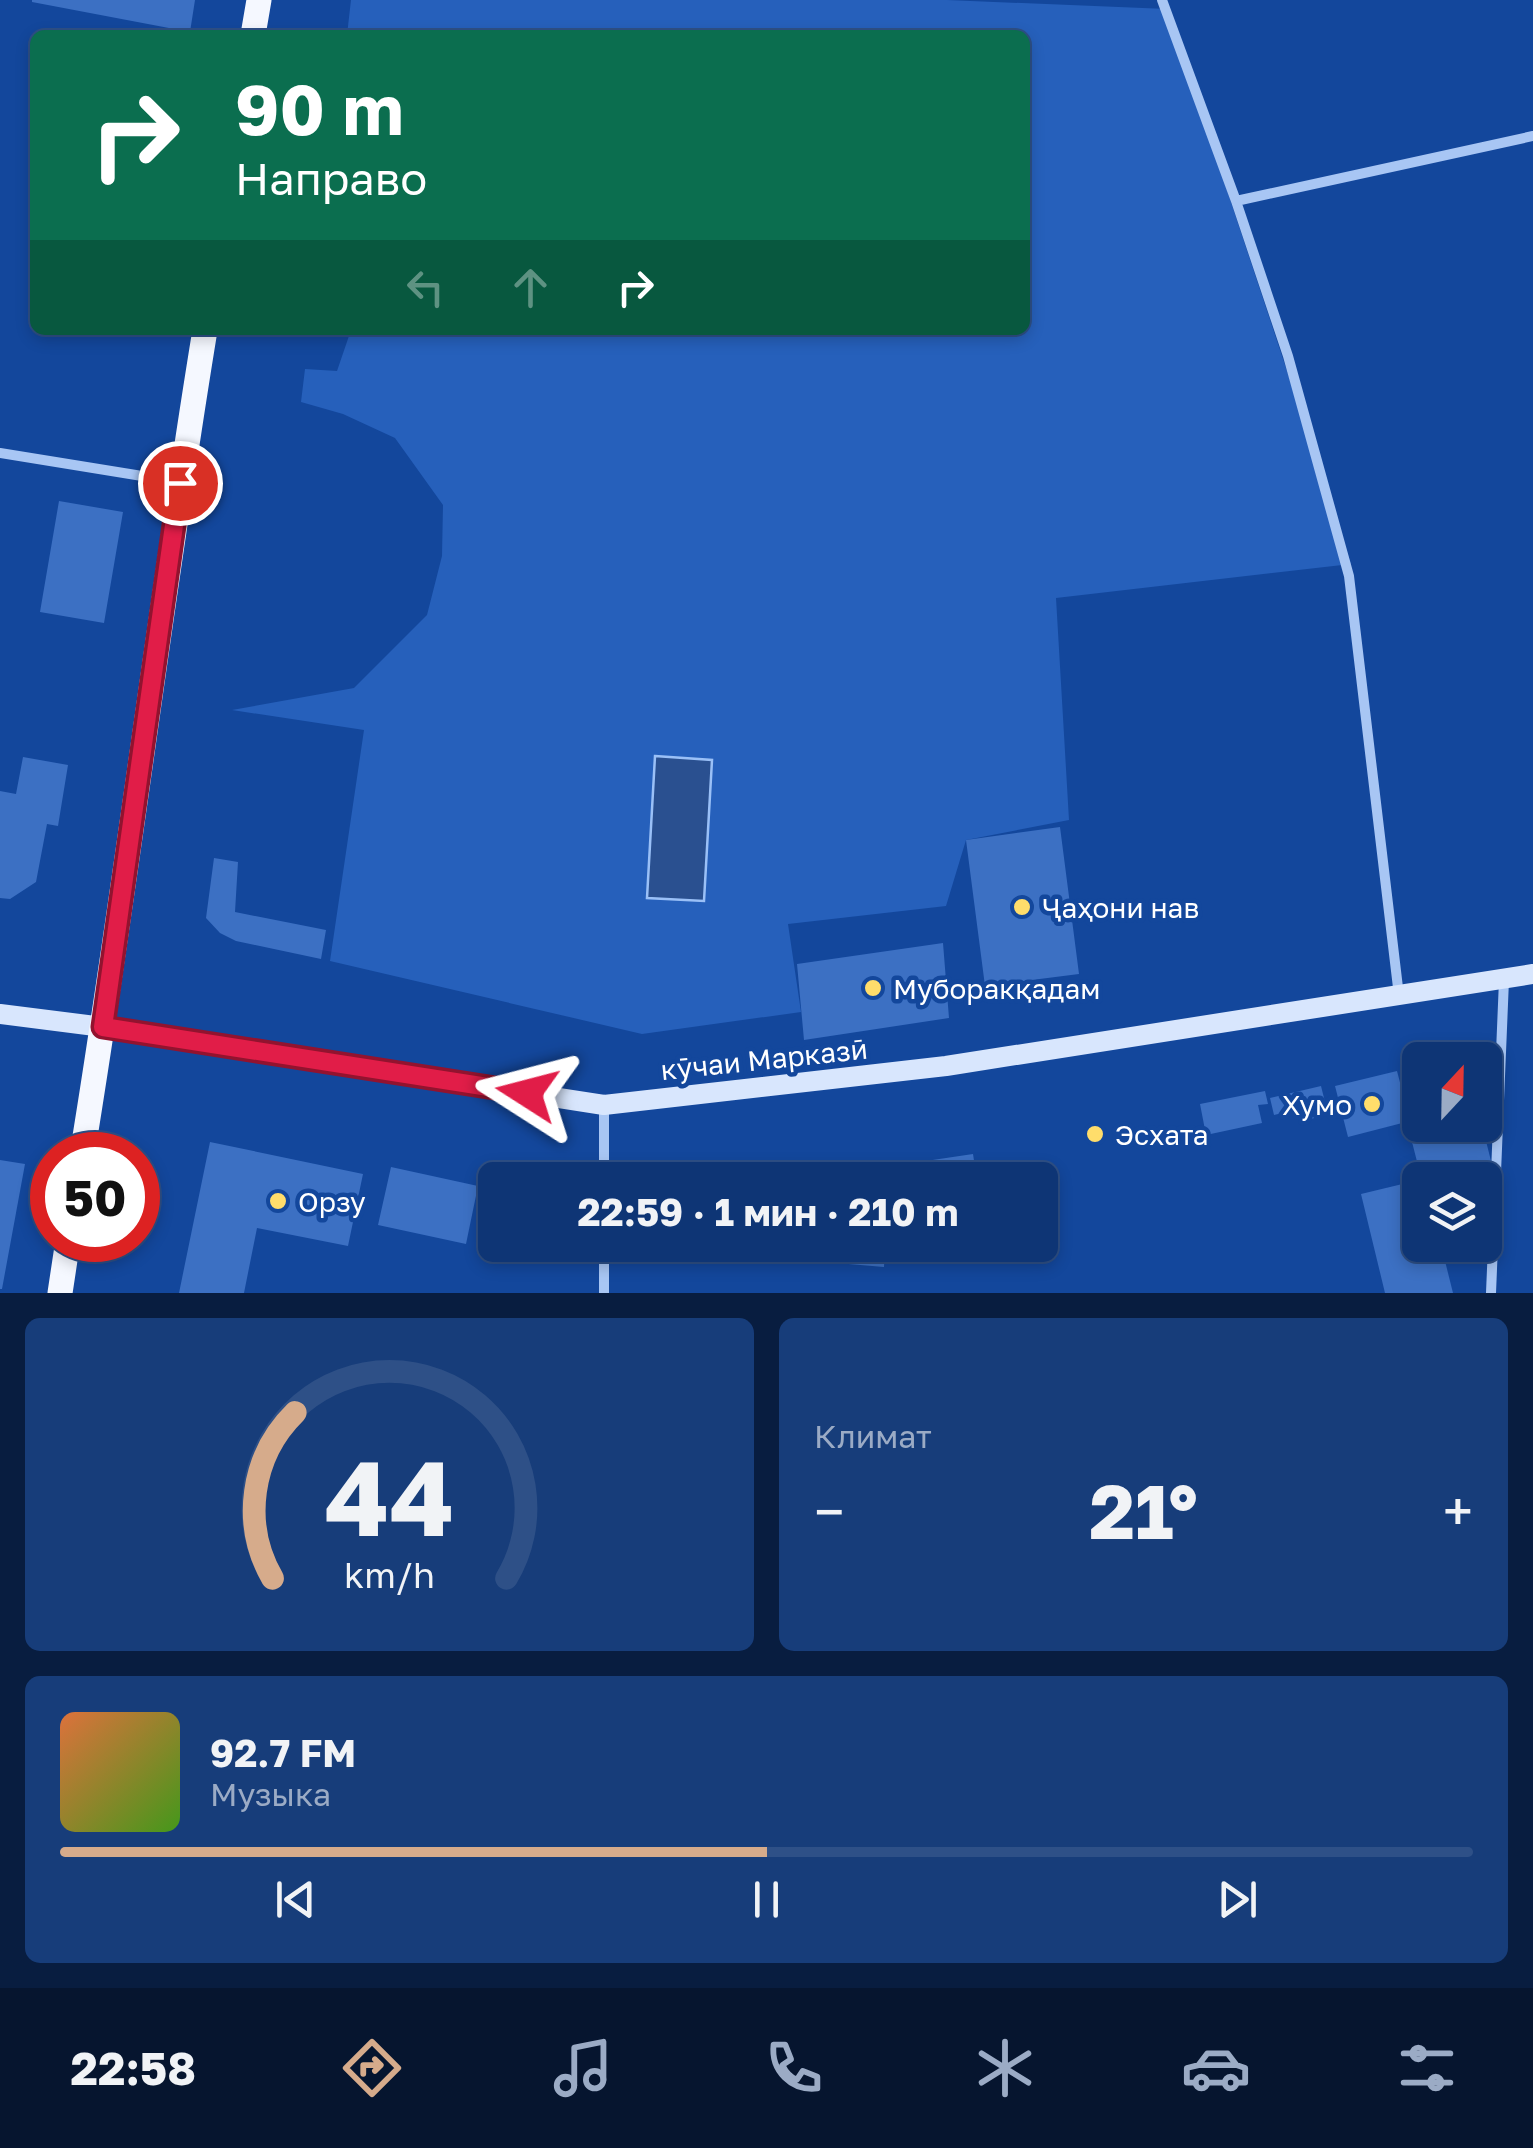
<!DOCTYPE html>
<html lang="ru">
<head>
<meta charset="utf-8">
<style>
  :root { --surface:#0e3575; --page:#173d7a; --text:#f1f3f6; --muted:#9babc5; --line:#2e5087; --accent:#d6ab8b }
  body { margin:0; font-family:"Golos Text",sans-serif; background:var(--page); color:var(--text); height:100vh; display:flex; flex-direction:column; font-size:38px; white-space:nowrap }
  * { box-sizing:border-box; margin:0 }
  p { font-size:32px; color:var(--muted) }
  .icon { flex:none; width:55px; height:55px; fill:none; stroke:currentColor; stroke-width:2; stroke-linecap:round; stroke-linejoin:round }
  .map { position:relative; height:1293px; overflow:hidden }
  .drawer { display:flex; flex-direction:column; gap:25px; padding:25px; background:#081d40; flex:1 }
  .drawer>* { flex:none }
  .hud { position:absolute; left:30px; top:30px; width:1000px; height:305px; border-radius:15px; box-shadow:0 5px 15px #0003,0 0 0 2px var(--line); background:#0b6e4f; color:#fff; overflow:hidden }
  .needle { width:65px; rotate:22deg }
  .fabs { position:absolute; left:1402px; top:1042px; display:grid; gap:20px }
  .fabs a { display:grid; place-items:center; width:100px; height:100px; border-radius:15px; background:var(--surface); box-shadow:0 5px 15px #0003,0 0 0 2px var(--line); font-size:50px }
  .speed { position:absolute; left:30px; top:1132px; display:flex; gap:20px; font-size:50px; font-weight:700; text-align:center }
  .speed>* { display:grid; place-content:center; width:130px; height:130px; border-radius:50%; background:var(--surface); box-shadow:0 5px 15px #0003,0 0 0 2px var(--line); line-height:1 }
  .speed .limit { border:15px solid #d22; background:#fff; color:#111 }
  .pin { position:absolute; display:grid; place-items:center; width:85px; height:85px; color:#fff; margin:-42px; border:5px solid #fff; border-radius:50%; box-shadow:0 2px 10px #0007 }
  .me { position:absolute; width:110px; margin:-55px; rotate:279deg; stroke-linejoin:round; filter:drop-shadow(0 0 8px #0008) }
  .turn { display:flex; align-items:center; gap:35px; height:210px; padding:0 40px; font-size:45px }
  .turn .icon { width:130px; height:130px; stroke-width:2.5 }
  .turn b { display:block; font-size:70px; line-height:85px }
  .lanes { display:flex; align-items:center; height:95px; padding:0 40px; background:#0003; justify-content:center; gap:50px; direction:ltr }
  .lanes .off { opacity:.35 }
  .big { font-size:75px; font-weight:700; line-height:1.1 }
  .drawer .card { flex:1; display:flex; flex-direction:column; justify-content:center; gap:15px; min-width:0; padding:0 35px; border-radius:15px; background:var(--page) }
  .drawer .dial { align-items:center; gap:0 }
  .dial svg { height:260px; overflow:visible; fill:none; stroke:var(--line); stroke-width:7; stroke-linecap:round; text-anchor:middle }
  .dial text { fill:var(--text); stroke:none }
  .song { display:flex; align-items:center; gap:30px }
  .cover { width:120px; height:120px; border-radius:15px; background:linear-gradient(135deg,hsl(20 70% 55%),hsl(100 70% 35%)) }
  .played { height:10px; border-radius:5px; background:linear-gradient(90deg,var(--accent) 50%,var(--line) 50%) }
  .keys { display:flex; justify-content:space-around; direction:ltr }
  .heat { display:flex; justify-content:space-between; align-items:center; font-size:55px; direction:ltr }
  .drawer .tiles { flex:1; display:grid; gap:25px; grid-template-columns:1fr 1fr }
  .card:last-child { grid-column:span 2 }
  .trip { position:absolute; left:478px; top:1162px; width:580px; height:100px; border-radius:15px; background:var(--surface); box-shadow:0 5px 15px #0003,0 0 0 2px var(--line); font-weight:700; line-height:100px; text-align:center }
  .tab-bar { display:flex; height:160px; justify-content:space-around; align-items:center; background:#06152f; color:var(--muted) }
  .tab-bar .icon { width:70px; height:70px }
  .tab-bar .current { color:var(--accent) }
  .tab-bar b { font-size:45px; color:var(--text) }
  .map>svg:first-child { display:block }
</style>
</head>
<body>
<div class="map">
<svg width="1533" height="1293" viewBox="0 0 1533 1293">
  <rect width="100%" height="100%" fill="#13479c"/>
  <path fill="#2660bb" d="M351 0H947L1167 9 1351 564 1056 598 1069 820 966 840 946 906 788 924 801 1012 642 1034 330 961 364 730 232 710 354 688 427 615 442 556 443 505 395 438 343 414 301 402 305 369 337 371 351 330H1025V35H347Z"/>
  <path fill="#2a5090" stroke="#9ac0f7" stroke-width="2.5" d="M655 756 712 760 704 901 647 898Z"/>
  <path fill="#3c70c3" d="M32 0H195L190 32 32 2Z
    M59 501 123 512 104 623 40 612Z
    M23 757 68 765 58 826 47 824 36 882 10 899 0 898V791L16 794Z
    M1060 827 1079 974 985 986 966 840Z
    M214 858 238 862 235 912 326 930 321 959 236 941 220 933 206 918Z
    M943 943 949 1018 804 1040 797 964Z
    M1397 1071 1410 1121 1348 1137 1335 1086Z
    M1321 1086 1325 1102 1320 1104 1323 1116 1306 1120 1303 1108 1274 1115 1270 1098Z
    M1265 1091 1268 1104 1258 1105 1262 1123 1206 1135 1200 1104Z
    M1423 1125H1482L1495 1177 1483 1180H1428L1427 1175 1421 1177 1412 1142 1427 1138Z
    M210 1142 363 1174 348 1246 257 1228 244 1293H179Z
    M973 1154 977 1180H833L838 1174Z
    M0 1160 25 1164 2 1289H0Z
    M391 1167 478 1186 466 1244 378 1225Z
    M1419 1180 1420 1245H1441L1453 1293H1385L1361 1194Z
    M815 1245H885L884 1267 813 1261Z"/>
  <g fill="none" stroke-linecap="round" stroke-linejoin="round">
    <path stroke="#a8c6f4" stroke-width="10" d="M1162 0 1236 201 1288 356 1349 576 1399 996
      M1236 201 1533 136
      M0 453 179 482
      M604 1180V1106
      M604 1293V1245
      M1491 1293 1504 980"/>
    <path stroke="#d8e6fd" stroke-width="20" d="M0 1014 103 1027 604 1105 946 1066 1533 974"/>
    <path stroke="#f5f8ff" stroke-width="25" d="M253 35 259 0
      M82 1155C127 881 160 604 205 330
      M60 1293 68 1240"/>
  </g>
  <g fill="none" stroke-linecap="round" stroke-linejoin="round">
    <g stroke="#92132f" stroke-width="25">
      <path id="route" d="M180 483 103 1027 527 1093"/>
    </g>
    <use href="#route" stroke="#e11d48" stroke-width="18"/>
  </g>
  <g fill="#ffdd6b" stroke="#13479c" stroke-width="4">
    <circle cx="1022" cy="907" r="10"/>
    <circle cx="873" cy="988" r="10"/>
    <circle cx="1372" cy="1104" r="10"/>
    <circle cx="1095" cy="1134" r="10"/>
    <circle cx="278" cy="1201" r="10"/>
  </g>
  <g text-anchor="middle" dominant-baseline="central" stroke-width="9" stroke-linejoin="round" paint-order="stroke">
    <g font-size="28" fill="#fff" stroke="#13479c" text-anchor="start">
      <text x="1042" y="907">Ҷаҳони нав</text>
      <text x="893" y="988">Муборакқадам</text>
      <text x="1352" y="1104" text-anchor="end">Хумо</text>
      <text x="1115" y="1134">Эсхата</text>
      <text x="298" y="1201">Орзу</text>
    </g>
    <g font-size="28" fill="#fff" stroke="#13479c">
      <text transform="translate(764 1059) rotate(-6)">кӯчаи Марказӣ</text>
    </g>
  </g>
</svg>
<div class="fabs">
<a><svg class="needle" viewBox="-14 -14 28 28"><path d="M0-13l5 13h-10z" fill="#e53935"/><path d="M0 13l5-13h-10z" fill="#9babc5"/></svg></a>
<a><svg class="icon" aria-label="layers" viewBox="0 0 24 24"><path d="M12 4l9 5-9 5-9-5zM3 14l9 5 9-5"/></svg></a>
</div>
<div class="speed"><div class="limit">50</div></div>
<div class="pin" style="left:180px;top:483px;background:#d93025"><svg class="icon" aria-label="arrive" viewBox="0 0 24 24"><path d="M6 21V4h12l-3 4 3 4H6"/></svg></div>
<svg class="me" style="left:527px;top:1093px" viewBox="-20 -20 40 40"><path d="M0-17L14 15 0 8-14 15z" fill="#e11d48" stroke="#fff" stroke-width="4"/></svg>
<div class="trip">22:59 · 1 мин · 210 m</div>
<div class="hud">
<div class="turn"><svg class="icon" aria-label="right" viewBox="0 0 24 24"><path d="M7 20v-9h11M14 6l5 5-5 5"/></svg><div><b>90 m</b>Направо</div></div>
<div class="lanes"><svg class="icon off" aria-label="left" viewBox="0 0 24 24"><path d="M17 20v-9H6M10 6l-5 5 5 5"/></svg><svg class="icon off" aria-label="ahead" viewBox="0 0 24 24"><path d="M12 20V5M6 11l6-6 6 6"/></svg><svg class="icon" aria-label="right" viewBox="0 0 24 24"><path d="M7 20v-9h11M14 6l5 5-5 5"/></svg></div>
</div>
</div>
<section class="drawer">
<div class="tiles">
<div class="card dial"><svg viewBox="0 0 100 80">
<path d="M14 69A42 42 0 1 1 86 69"/>
<path d="M14 69A42 42 0 0 1 21 18" stroke="#d6ab8b"/>
<text x="50" y="56" font-size="32" font-weight="700">44</text>
<text x="50" y="72" font-size="11">km/h</text>
</svg></div>
<div class="card"><p>Климат</p>
<div class="heat"><a>−</a><b class="big">21°</b><a>+</a></div>
</div>
<div class="card">
<div class="song"><i class="cover"></i><div><b>92.7 FM</b><p>Музыка</p></div></div>
<div class="played"></div>
<div class="keys"><svg class="icon" aria-label="previous" viewBox="0 0 24 24"><path d="M18 5L8 12l10 7zM5 5v14"/></svg><svg class="icon" aria-label="pause" viewBox="0 0 24 24"><path d="M8 5v14M16 5v14"/></svg><svg class="icon" aria-label="next" viewBox="0 0 24 24"><path d="M6 5l10 7-10 7zM19 5v14"/></svg></div>
</div>
</div>
</section>
<nav class="tab-bar">
<b>22:58</b>
<svg class="icon current" aria-label="directions" viewBox="0 0 24 24"><path d="M12 3l9 9-9 9-9-9zM9 14v-3h6M13 9l2 2-2 2"/></svg>
<svg class="icon" aria-label="music" viewBox="0 0 24 24"><path d="M9 18V5l10-2v13"/><circle cx="6" cy="18" r="3"/><circle cx="16" cy="16" r="3"/></svg>
<svg class="icon" aria-label="phone" viewBox="0 0 24 24"><path d="M5 4h4l2 5-3 2q2 4 5 5l2-3 5 2v4C11 20 4 13 5 4z"/></svg>
<svg class="icon" aria-label="climate" viewBox="0 0 24 24"><path d="M12 3v18M4 7l16 10M4 17L20 7"/></svg>
<svg class="icon" aria-label="car" viewBox="0 0 24 24"><path d="M5 17H2v-5l4-1 3-4h7l3 4 3 1v5h-3M9 17h6M6 11h13"/><circle cx="7" cy="17" r="2"/><circle cx="17" cy="17" r="2"/></svg>
<svg class="icon" aria-label="filters" viewBox="0 0 24 24"><path d="M4 7h16M4 17h16"/><circle cx="9" cy="7" r="2"/><circle cx="15" cy="17" r="2"/></svg>
</nav>
</body>
</html>
